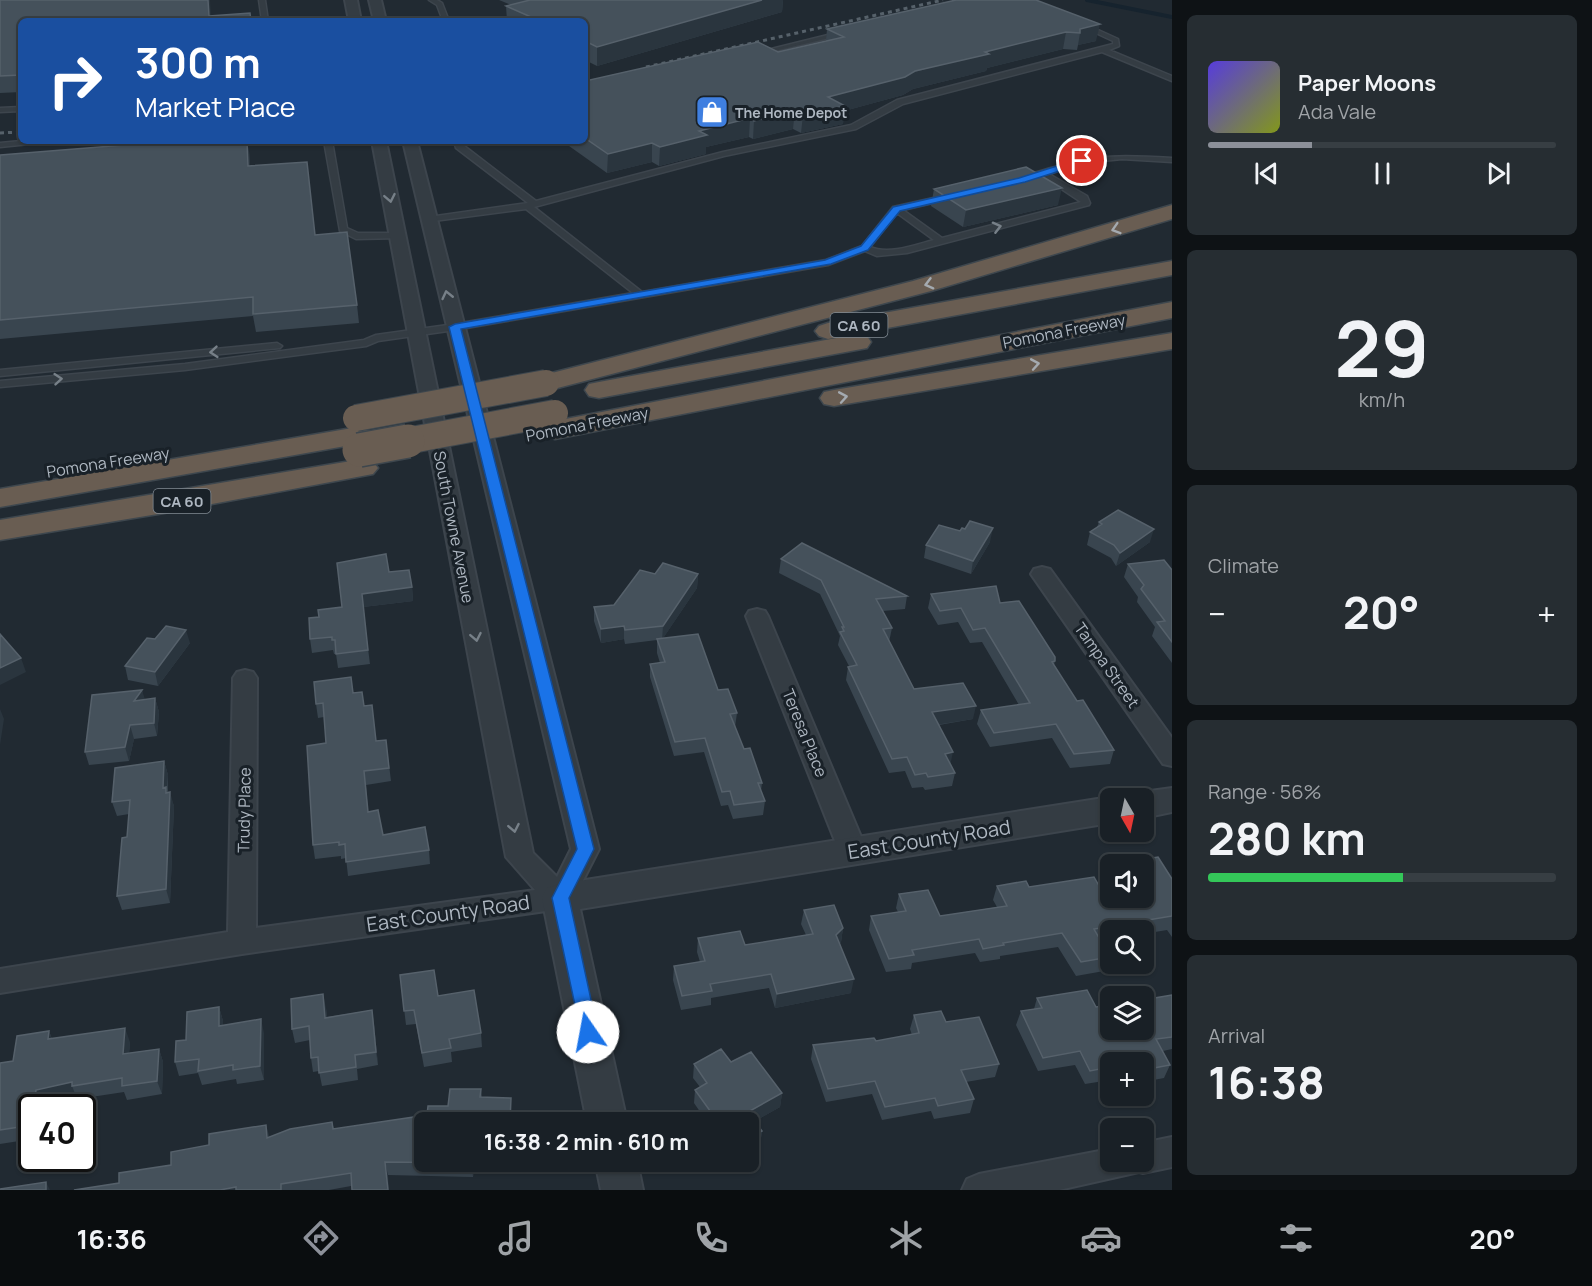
<!DOCTYPE html>
<html lang="en">
<head>
<meta charset="utf-8">
<style>
  :root { --surface:#192026; --page:#262d32; --text:#f1f3f6; --muted:#9fa3a7; --line:#373e43; --accent:#8c9099 }
  body { margin:0; font-family:Manrope,sans-serif; background:var(--page); color:var(--text); height:100vh; display:flex; flex-direction:column; font-size:22px; white-space:nowrap }
  * { box-sizing:border-box; margin:0 }
  p { font-size:20px; color:var(--muted) }
  .icon { flex:none; width:33px; height:33px; fill:none; stroke:currentColor; stroke-width:2; stroke-linecap:round; stroke-linejoin:round }
  .map { position:relative; flex:1; overflow:hidden }
  .details { display:flex; flex-direction:column; gap:15px; padding:15px; background:#0e1215; width:420px }
  .details>* { flex:none }
  .hud { position:absolute; left:18px; top:18px; width:570px; height:126px; border-radius:9px; box-shadow:0 2px 4px #0004,0 0 0 2px var(--line); background:#1a4fa0; color:#fff; overflow:hidden }
  .needle { width:39px; rotate:171deg }
  .fabs { position:absolute; left:1100px; top:788px; display:grid; gap:12px }
  .fabs a { display:grid; place-items:center; width:54px; height:54px; border-radius:9px; background:var(--surface); box-shadow:0 2px 4px #0004,0 0 0 2px var(--line); font-size:30px }
  .speed { position:absolute; left:18px; top:1094px; display:flex; gap:12px; font-size:30px; font-weight:700; text-align:center }
  .speed>* { display:grid; place-content:center; width:78px; height:78px; border-radius:50%; background:var(--surface); box-shadow:0 2px 4px #0004,0 0 0 2px var(--line); line-height:1 }
  .speed .limit { border:3px solid #111; border-radius:9px; background:#fff; color:#111 }
  .pin { position:absolute; display:grid; place-items:center; width:51px; height:51px; color:#fff; margin:-26px; border:3px solid #fff; border-radius:50%; box-shadow:0 2px 6px #0007 }
  .me { position:absolute; width:66px; margin:-33px; rotate:348deg; stroke-linejoin:round; filter:drop-shadow(0 0 4px #0008) }
  .turn { display:flex; align-items:center; gap:21px; height:126px; padding:0 18px; font-size:27px }
  .turn .icon { width:78px; height:78px; stroke-width:2.5 }
  .turn b { display:block; font-size:42px; line-height:51px }
  .big { font-size:45px; font-weight:700; line-height:1.1 }
  .details .widget { flex:1; display:flex; flex-direction:column; justify-content:center; gap:9px; min-width:0; padding:0 21px; border-radius:9px; background:var(--page) }
  .details .dial { align-items:center; gap:0 }
  .dial b { font-size:78px; line-height:1 }
  .song { display:flex; align-items:center; gap:18px }
  .cover { width:72px; height:72px; border-radius:9px; background:linear-gradient(135deg,hsl(250 70% 55%),hsl(70 70% 35%)) }
  .played { height:6px; border-radius:3px; background:linear-gradient(90deg,var(--accent) 30%,var(--line) 30%) }
  .keys { display:flex; justify-content:space-around; direction:ltr }
  .heat { display:flex; justify-content:space-between; align-items:center; font-size:33px; direction:ltr }
  .charge { height:9px; border-radius:4px; background:linear-gradient(90deg,#34c759 56%,var(--line) 0) }
  .trip { position:absolute; left:414px; top:1112px; width:345px; height:60px; border-radius:9px; background:var(--surface); box-shadow:0 2px 4px #0004,0 0 0 2px var(--line); font-weight:700; line-height:60px; text-align:center }
  .dock { display:flex; height:96px; justify-content:space-around; align-items:center; background:#0a0d0f; color:var(--muted) }
  .dock .icon { width:42px; height:42px }
  .dock .current { color:var(--accent) }
  .dock b { font-size:27px; color:var(--text) }
  main { display:flex; flex:1; min-height:0 }
  .map>svg:first-child { display:block }
</style>
</head>
<body>
<main>
<div class="map">
<svg width="1172" height="1190" viewBox="0 0 1172 1190">
  <rect width="100%" height="100%" fill="#212a32"/>
  <g fill="none" stroke-linecap="round" stroke-linejoin="round">
    <path stroke="#16232e" stroke-width="4" d="M1087 0 1172 17"/>
    <g stroke="#3d454d" stroke-width="3">
      <path id="service" d="M259 0H265L268 21H262Z
        M429 0H437L442 3 449 21H443L437 5Z
        M1085 24 1118 39 1119 46 1109 50 1172 76V81L1102 52 903 104 856 129 724 156 534 207 642 292 826 260 862 246 893 207 947 195 951 197 950 199 903 210 942 238 1081 202 1042 176 1025 181 1021 179C1030 173 1041 171 1051 168 1097 154 1125 155 1172 158V162L1122 159 1083 163 1049 174 1087 196 1090 203 1089 205 907 253 877 256 865 251 828 265 455 330 378 341 366 346 185 370 0 387V381L185 364 364 340 376 335 455 324 633 293 526 209 426 222 425 220 429 217 528 203 456 148 454 141H462L463 145 536 201 723 152 851 125 897 100 1113 44V41L1083 27V25ZM897 213 934 240C915 245 889 255 870 247Z
        M840 32 843 34 842 35 766 53 763 51Z
        M21 107V111L0 112V108Z
        M21 141H43L39 143 0 147V143Z
        M324 141H332L347 228 358 233H398L402 236 401 238 356 239 340 231Z
        M277 343 282 346 280 348 0 376V370Z"/>
    </g>
    <g stroke="#3d454d" stroke-width="4">
      <path id="minor" d="M345 0H357L361 21H349Z
        M369 0H381L386 21H374Z
        M372 141H386L533 853 557 877 571 849 403 141H417L599 849 570 906 560 909 242 954 0 993V969L228 932 233 678 237 672 245 670 253 672 257 678 256 928 535 890 506 857Z
        M1042 567 1050 569 1172 738V766L1163 764 1031 574 1034 569Z
        M757 609 765 611 768 616 867 851 863 858 853 862 843 858 839 851 746 616 749 611Z
        M1172 1137V1167L1143 1173 1139 1172 1059 1190H962L967 1179 979 1174 1110 1149V1161H1143V1143Z"/>
    </g>
    <g stroke="#3d454d" stroke-width="4">
      <path id="tertiary" d="M1172 788V812L1143 818V798H1130L1143 792Z
        M1110 797V823L580 909 627 1122H587L542 898 547 888 560 884Z
        M595 1161H637L643 1190H601Z"/>
    </g>
    <g stroke="#3e474e" stroke-width="3">
      <path id="motorway" d="M1172 205V219L931 291 546 391 536 389 532 383 536 377 913 281Z
        M1172 261V275L828 339 819 336 815 331 819 326 828 323Z
        M1172 302V318L555 439 545 436 541 430 545 424 555 421Z
        M1172 333V349L834 406 824 404 820 398 824 392 834 390Z
        M858 334 867 336 871 342 867 348 599 398 589 396 585 390 589 384 599 382Z
        M358 427 368 430 372 436 368 442 0 507V489Z
        M363 459 373 462 378 468 373 474 164 513 0 540V520Z"/>
    </g>
    <use href="#service" fill="#343c43" fill-rule="evenodd"/>
    <use href="#minor" fill="#343c43" fill-rule="evenodd"/>
    <use href="#tertiary" fill="#343c43" fill-rule="evenodd"/>
    <use href="#motorway" fill="#695d52" fill-rule="evenodd"/>
    <path stroke="#56616a" stroke-width="3" stroke-dasharray="4 4" stroke-linecap="butt" d="M646 67 943 0
      M0 133 21 132"/>
    <g stroke="#3e474e" stroke-width="28" stroke-linecap="butt">
      <path id="motorway-bridge-far1" d="M356 418 546 383
        M401 442 555 413"/>
    </g>
    <g stroke="#3e474e" stroke-width="36" stroke-linecap="butt">
      <path id="motorway-bridge" d="M359 450 408 441"/>
    </g>
    <use href="#motorway-bridge-far1" stroke="#695d52" stroke-width="26"/>
    <use href="#motorway-bridge" stroke="#695d52" stroke-width="33"/>
  </g>
  <path fill="#39454f" d="M0 0 211 16 252 21H21V92L0 93Z
    M499 0H783L782 12 597 66 585 60V21H507L506 6 511 5Z
    M1036 0 1096 41 1078 45 1077 50 1063 49 987 68 986 71 913 89 903 95 844 111 843 124 801 133 793 129 753 139 749 137 706 147V154L659 166 652 162 607 173 562 141H585V81L778 52 826 41 827 29Z
    M249 151 250 166 315 235 357 305 359 323 256 332 253 316 0 339V155Z
    M934 189 1058 205 963 227 931 206Z
    M1099 522 1150 542 1116 566 1111 558 1087 545 1090 532 1097 527Z
    M990 542 971 574 924 558 926 545Z
    M781 559 907 596 905 609 883 611 892 628 889 642 914 689 973 719 939 725 951 764 955 773 952 786 925 790 923 787 912 788 905 771 889 773 846 680 848 667 849 666 838 645 840 636 820 594 779 573Z
    M1128 564 1172 570V663L1152 636 1155 627 1137 602 1138 597 1124 577Z
    M389 572 412 587 413 601 363 607 370 664 338 668 336 654H334L333 650 312 653 310 639 319 617 342 607Z
    M655 574H698L697 588 663 638 718 690 737 713 735 727 744 749 762 783 761 791 765 801 763 815 733 819 728 805 721 806 704 752 674 756 650 677V664L660 663 657 653V640L625 644 624 639 601 643 594 621V607L614 605Z
    M931 594 1000 603 1055 661 1054 665 1077 701 1114 750 1110 764 1070 768 1052 738 990 747 977 724 981 710 1019 705 982 642 970 643 958 622 938 625 928 608Z
    M155 639 190 643 158 686 128 680 125 666Z
    M142 690 144 700 155 698 159 712 157 736 134 739 129 761 89 765 85 752Z
    M353 693 364 706 376 741 386 740 391 781 366 785 368 812 383 835 429 850 430 864 348 876 346 858 341 859V856L315 859 313 845 326 743 324 717 318 718 316 704Z
    M164 761 168 775V791L174 806 170 903 122 910 117 896 127 837 129 814 117 816 112 802Z
    M1158 857 1172 879V937L1167 930 1143 934V930H1110V939L1101 941 1110 957 1104 971 1076 976 1058 947 1000 956V959L980 962 975 953 912 963 911 969 886 972 869 930 871 916 898 912 896 908 899 894 928 890 940 916 997 907 993 900 997 886 1026 881 1029 887 1094 877 1106 898 1114 897H1143V864H1126L1127 862Z
    M804 910 843 928 841 942 840 943 851 993 775 1008 769 988 711 998V1005L681 1010 673 980 674 966 700 962 697 952 698 938 745 945 806 935 801 924Z
    M400 975 438 996 481 1033 482 1047 451 1052 452 1062 424 1067 416 1024 406 1025Z
    M1172 995V1049L1163 1051 1170 1065 1164 1078 1143 1082V1062H1110V1080L1085 1084 1075 1065 1038 1071 1016 1025 1021 1011 1034 1009 1037 998 1096 1007Z
    M219 1007 223 1021V1025L264 1033V1080L237 1084 236 1079 202 1085 198 1073 179 1076 175 1062 186 1040Z
    M326 1008 327 1017 372 1010 374 1024 378 1065 357 1069 358 1080 322 1086 319 1071 313 1072 311 1058 310 1040 295 1043 292 1029Z
    M914 1015 946 1022 999 1064 995 1077 966 1082 974 1099 970 1113 934 1119 931 1111 882 1120 872 1094 826 1102 811 1059 813 1045 876 1041 912 1035 910 1029Z
    M49 1031 52 1039 130 1042 129 1053 159 1049 163 1062 162 1094 127 1100 124 1092 78 1099 76 1096 42 1104 41 1107H32V1139L0 1144V1063L13 1061Z
    M731 1062 782 1093 780 1107 755 1121 762 1131 760 1145 748 1151V1122H707L694 1103 695 1090 700 1087 693 1078 694 1064Z
    M481 1089 482 1097 512 1111 424 1122 475 1161 473 1177 388 1175 351 1186 329 1190H74L119 1183 171 1165 269 1137 332 1122 334 1129 427 1115 448 1106Z"/>
  <path fill="#2a353e" d="M208 0H210L211 21H210Z
    M762 0H783L782 12 597 66V47Z
    M1100 24 1096 41 1078 45 1080 33V29Z
    M1066 32 1063 49 987 68 986 71 913 89 903 95 844 111 843 124 801 133 803 115 828 97 985 52Z
    M795 110 793 129 753 139 754 121Z
    M750 118 749 137 706 147V154L659 166 660 147 699 131Z
    M247 141 249 151 251 182 248 166Z
    M652 143V162L607 173 608 154Z
    M1062 188 1058 205 963 227 966 210Z
    M993 528 990 542 971 574 973 561Z
    M1154 529 1150 542 1116 566 1120 553Z
    M698 574 697 588 662 640 663 626Z
    M412 587 413 601 363 607 370 664 362 594Z
    M624 626V639L601 643V629Z
    M186 630 190 643 158 686 155 672Z
    M21 658 26 672 0 685V668Z
    M142 690 146 703 134 701Z
    M155 698 159 712 157 736 154 723Z
    M976 706 973 719 929 726 932 712Z
    M0 709 4 719 0 745Z
    M130 725 134 739 129 761 125 747Z
    M953 752 950 766 945 754Z
    M164 761 168 775 167 791 170 799V792L174 806 170 903 166 889 163 788Z
    M843 928 841 942 834 949 836 935Z
    M854 979 851 993 775 1008 777 994Z
    M323 994 326 1008 328 1031 325 1018Z
    M219 1007 223 1021V1040L219 1026Z
    M372 1010 374 1024 378 1065 376 1052Z
    M261 1019 264 1033V1080L260 1066Z
    M125 1028 130 1042 128 1068 123 1054Z
    M49 1031 54 1045 48 1039Z
    M159 1049 163 1062 162 1094 157 1081Z
    M72 1082V1086L76 1096 42 1104 41 1107H34L36 1090Z
    M782 1093 780 1107 748 1125V1112Z
    M266 1125 270 1138H267Z
    M762 1131 760 1145 748 1151V1139Z
    M472 1161H475L473 1177 472 1163Z
    M385 1162 388 1175 389 1190H388Z
    M46 1182 50 1190H46Z
    M236 1187 237 1190H220Z"/>
  <path fill="#45515b" stroke="#56616b" stroke-width="1.5" d="M0 0H208L209 16 250 13 251 21H21V75L0 76Z
    M530 0H762L597 47 585 41V21H540L506 6Z
    M956 0H1036L1100 24 1080 29V33L1066 32 985 52 989 54 915 71 905 77 828 97 845 106 803 115 795 110 754 121 750 118 699 131 707 135 660 147 652 143 608 154 585 138V81L758 42 778 52 844 37 827 29Z
    M174 141H247L248 166 307 162 315 235 347 232 357 305 253 314V297L0 320V155Z
    M1026 167 1062 188 966 210 934 189Z
    M1118 510 1154 529 1120 553 1114 545 1090 532 1102 524 1099 522Z
    M970 521 993 528 973 561 926 545 939 525 960 531 962 528 965 529Z
    M802 543 907 596 876 599 892 628 883 629 914 689 963 683 976 706 932 712 953 752 945 754 955 773 928 777 926 773 915 775 907 757 892 759 848 667 857 665 840 632 844 631 842 627H844L821 580 781 559Z
    M386 554 389 572 409 570 412 587 362 594 368 650 336 654 335 640H332V637L310 639 309 618 319 617 318 610 342 607 337 563Z
    M1164 560 1172 570V642L1157 622 1165 621 1141 589 1144 585 1128 564Z
    M663 563 698 574 663 626 625 630 624 626 601 629 594 607 614 605 640 570 655 574Z
    M996 586 1000 603 1019 601 1055 657V661L1052 662 1077 701 1083 700 1114 750 1074 754 1056 724 994 733 981 710 1030 703 985 628 973 630 961 608 940 611 931 594Z
    M166 626 186 630 155 672 125 666 147 638 155 639Z
    M0 634 21 658 0 668Z
    M698 634 718 690 728 689 737 713 730 714 744 749 750 748 762 783H758L765 801 734 805 730 791 722 792 705 738 675 742 650 664 665 662 657 639Z
    M351 677 353 693 362 692 364 706 372 705 376 741 386 740 389 768 364 771 368 812 378 810 383 835 425 827 429 850 346 862 345 844 339 845V842L313 845 307 746 326 743 323 703 316 704 314 682Z
    M142 690 134 701 155 698 154 723 130 725 125 747 85 752 92 695Z
    M164 761 163 788 166 787V793L170 792 166 889 117 896 122 838 127 837 130 800 112 802 115 768Z
    M1158 857 1172 879V916L1094 929 1110 957 1081 962 1062 933 1003 943 1004 945 983 949 979 939 912 950 914 955 889 959 871 916 906 911 899 894 928 890 940 916 1007 906 997 886 1026 881 1029 887 1094 877 1106 898 1114 897H1143V893L1146 892 1143 887V864H1129L1127 862Z
    M834 905 843 928 836 935 854 979 777 994 771 974 710 984 712 991 682 996 674 966 705 961 698 938 740 931 745 945 813 934 804 910Z
    M434 970 438 996 474 990 481 1033 449 1039 451 1048 422 1053 414 1010 404 1011 400 975Z
    M1087 990 1096 1007 1110 1005V1029H1143V1000L1172 995V1037L1156 1039 1170 1065 1143 1070V1062H1110V1067L1090 1071 1080 1051 1043 1058 1021 1011 1042 1008 1037 998Z
    M323 994 325 1018 372 1010 376 1052 355 1055 356 1067 319 1073 318 1057 311 1058 309 1026 292 1029 291 999Z
    M219 1007V1026L261 1019 260 1066 233 1070V1065L198 1071 199 1059 175 1062 176 1041 186 1040 187 1012Z
    M941 1011 946 1022 979 1017 999 1064 961 1070 974 1099 938 1106 935 1098 885 1107 875 1081 828 1089 813 1045 874 1038 876 1041 919 1033 914 1015Z
    M125 1028 123 1054 159 1049 157 1081 122 1086V1078L72 1086V1082L36 1090 34 1107H32V1125L0 1130V1063L13 1061 17 1036 49 1031 48 1039Z
    M721 1049 731 1062 751 1052 782 1093 748 1112 762 1131 748 1139V1122H718L695 1090 707 1083 694 1064Z
    M450 1089H481L480 1097 511 1098 510 1122H424V1161H472V1163L385 1162 388 1190H352L351 1173 281 1184V1190H236V1187L220 1190H74L119 1183V1173L171 1165V1152L209 1145V1134L266 1125 267 1138 290 1129 332 1122 333 1129 427 1115 428 1106H448Z
    M46 1182V1190H0V1189Z"/>
  <defs><path id="oneway-chevron" d="M-2-3.5L2.5 0L-2 3.5" fill="none" stroke-width="1.6" stroke-linecap="round" stroke-linejoin="round" transform="scale(1.5)"/></defs>
  <g stroke="#778088">
    <use href="#oneway-chevron" transform="translate(390 198) rotate(79)"/>
    <use href="#oneway-chevron" transform="translate(997 227) rotate(-14)"/>
    <use href="#oneway-chevron" transform="translate(447 295) rotate(-103)"/>
    <use href="#oneway-chevron" transform="translate(214 352) rotate(175)"/>
    <use href="#oneway-chevron" transform="translate(58 379) rotate(-5)"/>
    <use href="#oneway-chevron" transform="translate(476 637) rotate(79)"/>
    <use href="#oneway-chevron" transform="translate(514 828) rotate(79)"/>
  </g>
  <g stroke="#a4aab0">
    <use href="#oneway-chevron" transform="translate(1116 229) rotate(163)"/>
    <use href="#oneway-chevron" transform="translate(929 284) rotate(165)"/>
    <use href="#oneway-chevron" transform="translate(1035 364) rotate(-10)"/>
    <use href="#oneway-chevron" transform="translate(843 397) rotate(-10)"/>
  </g>
  <path fill="#1a73e8" stroke="#114b97" stroke-width="1.5" d="M1082 158 1087 161 1085 163 1025 182 900 211 868 250 831 264 461 329 594 849 569 898 598 1032 595 1038 588 1040 582 1038 552 898 577 849 449 327 455 324 825 260 861 246 893 207 1019 178Z"/>
  <defs>
    <g id="shop-square" transform="scale(1.725)"><rect x="-9" y="-9" width="18" height="18" rx="4" fill="#3f7fe0" stroke="#192128"/><path d="M-5-2.5h2.3a2.7 3.5 0 0 1 5.4 0H5L5.5 6h-11ZM-1.5-2.5h3a1.5 2.3 0 0 0-3 0Z" fill="#fff"/></g>
  </defs>
  <g fill-rule="evenodd">
    <use href="#shop-square" x="712" y="112"/>
  </g>
  <g text-anchor="middle" dominant-baseline="central" stroke-width="6" stroke-linejoin="round" paint-order="stroke">
    <g font-size="14" font-weight="bold" fill="#aeb7c1" stroke="#192128" text-anchor="start">
      <text x="735" y="112">The Home Depot</text>
    </g>
    <g fill="#192128" stroke="#818a93" stroke-width="1.5">
      <rect x="830.5" y="313" width="57" height="24" rx="4.5"/>
      <rect x="153.5" y="489" width="57" height="24" rx="4.5"/>
    </g>
    <g font-size="15" font-weight="bold" fill="#aeb7c1">
      <text x="859" y="325">CA 60</text>
      <text x="182" y="501">CA 60</text>
    </g>
    <g font-size="16" fill="#aeb7c1" stroke="#192128">
      <text transform="translate(1064 331) rotate(-11)">Pomona Freeway</text>
      <text transform="translate(587 424) rotate(-11)">Pomona Freeway</text>
      <text transform="translate(108 462) rotate(-9)">Pomona Freeway</text>
      <text transform="translate(454 527) rotate(79)">South Towne Avenue</text>
      <text transform="translate(1107 665) rotate(55)">Tampa Street</text>
      <text transform="translate(805 733) rotate(68)">Teresa Place</text>
      <text transform="translate(244 810) rotate(-89)">Trudy Place</text>
    </g>
    <g font-size="20" fill="#aeb7c1" stroke="#192128">
      <text transform="translate(929 839) rotate(-9)">East County Road</text>
      <text transform="translate(448 913) rotate(-8)">East County Road</text>
    </g>
  </g>
</svg>
<div class="fabs">
<a><svg class="needle" viewBox="-14 -14 28 28"><path d="M0-13l5 13h-10z" fill="#e53935"/><path d="M0 13l5-13h-10z" fill="#9fa3a7"/></svg></a>
<a><svg class="icon" aria-label="sound" viewBox="0 0 24 24"><path d="M4 9h4l5-4v14l-5-4H4zM17 9q2 3 0 6"/></svg></a>
<a><svg class="icon" aria-label="search" viewBox="0 0 24 24"><circle cx="10" cy="10" r="6"/><path d="M15 15l6 6"/></svg></a>
<a><svg class="icon" aria-label="layers" viewBox="0 0 24 24"><path d="M12 4l9 5-9 5-9-5zM3 14l9 5 9-5"/></svg></a>
<a>+</a>
<a>−</a>
</div>
<div class="speed"><div class="limit">40</div></div>
<div class="pin" style="left:1082px;top:161px;background:#d93025"><svg class="icon" aria-label="arrive" viewBox="0 0 24 24"><path d="M6 21V4h12l-3 4 3 4H6"/></svg></div>
<svg class="me" style="left:588px;top:1032px" viewBox="-20 -20 40 40"><circle r="19" fill="#fff"/><path d="M0-13L10 11 0 6-10 11z" fill="#1a73e8"/></svg>
<div class="trip">16:38 · 2 min · 610 m</div>
<div class="hud">
<div class="turn"><svg class="icon" aria-label="right" viewBox="0 0 24 24"><path d="M7 20v-9h11M14 6l5 5-5 5"/></svg><div><b>300 m</b>Market Place</div></div>
</div>
</div>
<section class="details">
<div class="widget">
<div class="song"><i class="cover"></i><div><b>Paper Moons</b><p>Ada Vale</p></div></div>
<div class="played"></div>
<div class="keys"><svg class="icon" aria-label="previous" viewBox="0 0 24 24"><path d="M18 5L8 12l10 7zM5 5v14"/></svg><svg class="icon" aria-label="pause" viewBox="0 0 24 24"><path d="M8 5v14M16 5v14"/></svg><svg class="icon" aria-label="next" viewBox="0 0 24 24"><path d="M6 5l10 7-10 7zM19 5v14"/></svg></div>
</div>
<div class="widget dial"><b>29</b><p>km/h</p></div>
<div class="widget"><p>Climate</p>
<div class="heat"><a>−</a><b class="big">20°</b><a>+</a></div>
</div>
<div class="widget"><p>Range · 56%</p><b class="big">280 km</b><div class="charge"></div></div>
<div class="widget"><p>Arrival</p><b class="big">16:38</b></div>
</section>
</main>
<nav class="dock">
<b>16:36</b>
<svg class="icon current" aria-label="directions" viewBox="0 0 24 24"><path d="M12 3l9 9-9 9-9-9zM9 14v-3h6M13 9l2 2-2 2"/></svg>
<svg class="icon" aria-label="music" viewBox="0 0 24 24"><path d="M9 18V5l10-2v13"/><circle cx="6" cy="18" r="3"/><circle cx="16" cy="16" r="3"/></svg>
<svg class="icon" aria-label="phone" viewBox="0 0 24 24"><path d="M5 4h4l2 5-3 2q2 4 5 5l2-3 5 2v4C11 20 4 13 5 4z"/></svg>
<svg class="icon" aria-label="climate" viewBox="0 0 24 24"><path d="M12 3v18M4 7l16 10M4 17L20 7"/></svg>
<svg class="icon" aria-label="car" viewBox="0 0 24 24"><path d="M5 17H2v-5l4-1 3-4h7l3 4 3 1v5h-3M9 17h6M6 11h13"/><circle cx="7" cy="17" r="2"/><circle cx="17" cy="17" r="2"/></svg>
<svg class="icon" aria-label="filters" viewBox="0 0 24 24"><path d="M4 7h16M4 17h16"/><circle cx="9" cy="7" r="2"/><circle cx="15" cy="17" r="2"/></svg>
<b>20°</b>
</nav>
</body>
</html>
